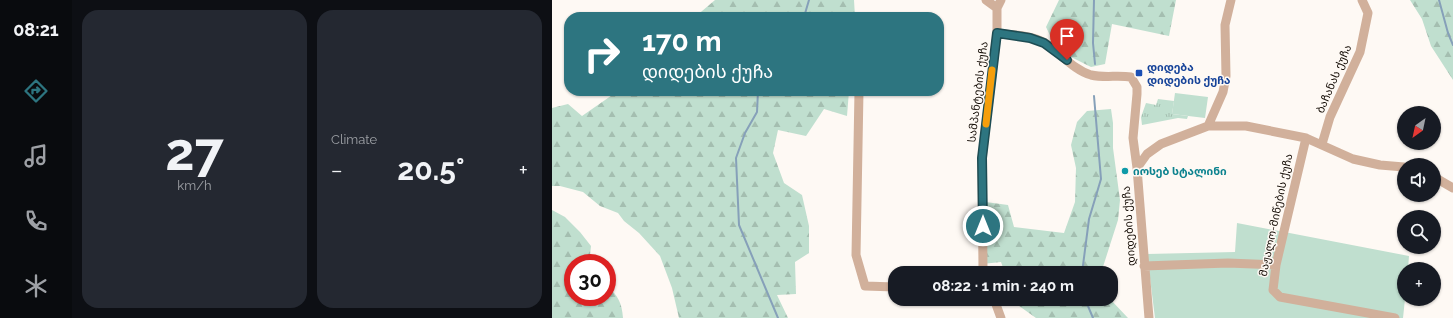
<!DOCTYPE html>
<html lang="en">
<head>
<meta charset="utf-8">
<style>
  :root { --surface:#171b24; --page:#242831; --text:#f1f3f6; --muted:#9ea1a6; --accent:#2d7580 }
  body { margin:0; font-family:Raleway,"Noto Sans Georgian",sans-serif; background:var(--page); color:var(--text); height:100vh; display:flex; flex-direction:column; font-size:15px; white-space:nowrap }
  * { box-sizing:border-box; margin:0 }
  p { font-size:13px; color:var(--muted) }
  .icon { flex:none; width:22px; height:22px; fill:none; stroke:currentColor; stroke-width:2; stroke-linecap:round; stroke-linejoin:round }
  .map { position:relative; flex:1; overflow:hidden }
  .side { display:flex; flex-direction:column; gap:10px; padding:10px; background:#0d0f14; width:480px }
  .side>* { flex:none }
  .top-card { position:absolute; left:12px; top:12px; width:380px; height:84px; border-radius:16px; box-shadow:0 1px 3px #0004; background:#2d7580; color:#fff; overflow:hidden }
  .needle { width:26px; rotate:213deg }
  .buttons { position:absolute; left:845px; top:106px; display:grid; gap:8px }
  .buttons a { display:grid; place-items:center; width:44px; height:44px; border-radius:50%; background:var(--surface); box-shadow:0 1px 3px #0004; font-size:20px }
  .speed { position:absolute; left:12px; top:254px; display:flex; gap:8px; font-size:20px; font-weight:700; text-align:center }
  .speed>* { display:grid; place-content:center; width:52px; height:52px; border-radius:50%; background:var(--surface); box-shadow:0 1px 3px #0004; line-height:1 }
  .speed .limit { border:6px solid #d22; background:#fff; color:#111 }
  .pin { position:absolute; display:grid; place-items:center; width:34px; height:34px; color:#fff; margin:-41px -17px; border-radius:50% 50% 50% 0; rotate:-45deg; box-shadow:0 0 4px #0007 }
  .pin .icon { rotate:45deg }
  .me { position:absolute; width:44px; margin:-22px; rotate:0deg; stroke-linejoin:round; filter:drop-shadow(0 0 3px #0008) }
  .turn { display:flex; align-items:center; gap:14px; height:84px; padding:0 12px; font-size:18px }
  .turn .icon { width:52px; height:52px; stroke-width:2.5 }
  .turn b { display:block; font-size:28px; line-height:34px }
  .big { font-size:30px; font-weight:700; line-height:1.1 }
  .side .card { flex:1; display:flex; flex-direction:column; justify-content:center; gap:6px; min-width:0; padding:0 14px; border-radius:16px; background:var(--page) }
  .side .dial { align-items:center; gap:0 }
  .dial b { font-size:52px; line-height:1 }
  .heat { display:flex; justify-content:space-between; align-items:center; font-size:22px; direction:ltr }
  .side .tiles { flex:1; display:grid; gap:10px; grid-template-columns:repeat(2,1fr) }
  .trip { position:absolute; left:336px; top:266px; width:230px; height:40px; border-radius:16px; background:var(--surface); box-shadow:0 1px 3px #0004; font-weight:700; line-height:40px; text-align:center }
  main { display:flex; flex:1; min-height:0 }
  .tabs { display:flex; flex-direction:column; width:72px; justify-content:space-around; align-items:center; background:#090b0e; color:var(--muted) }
  .tabs .icon { width:28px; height:28px }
  .tabs .on { color:var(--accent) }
  .tabs b { font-size:18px; color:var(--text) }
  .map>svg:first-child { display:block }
</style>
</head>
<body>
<main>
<nav class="tabs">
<b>08:21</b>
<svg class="icon on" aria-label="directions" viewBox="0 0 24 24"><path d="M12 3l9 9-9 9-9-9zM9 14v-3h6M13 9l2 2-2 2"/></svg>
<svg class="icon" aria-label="music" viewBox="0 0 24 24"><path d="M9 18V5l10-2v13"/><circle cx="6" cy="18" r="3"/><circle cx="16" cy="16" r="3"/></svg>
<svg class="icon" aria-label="phone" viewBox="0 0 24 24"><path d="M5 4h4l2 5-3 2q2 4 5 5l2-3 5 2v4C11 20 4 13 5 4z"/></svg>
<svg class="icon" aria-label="climate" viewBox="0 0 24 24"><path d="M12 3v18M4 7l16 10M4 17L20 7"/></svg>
</nav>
<section class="side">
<div class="tiles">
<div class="card dial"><b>27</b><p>km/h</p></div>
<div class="card"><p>Climate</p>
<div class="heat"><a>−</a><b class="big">20.5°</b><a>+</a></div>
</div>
</div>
</section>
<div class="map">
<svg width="901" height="318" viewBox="0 0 901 318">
  <defs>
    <pattern id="forest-firs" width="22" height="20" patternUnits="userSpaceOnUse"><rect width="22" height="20" fill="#c0dfcf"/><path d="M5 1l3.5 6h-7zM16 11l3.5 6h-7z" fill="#a4beb0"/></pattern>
    <pattern id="park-tufts" width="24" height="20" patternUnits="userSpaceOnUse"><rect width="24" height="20" fill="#c0dfcf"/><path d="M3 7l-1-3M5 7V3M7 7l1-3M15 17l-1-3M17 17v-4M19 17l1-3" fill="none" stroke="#a4beb0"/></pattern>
  </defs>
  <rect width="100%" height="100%" fill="#fef9f4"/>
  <path fill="#c0dfcf" d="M623 93 656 97 653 118 620 114Z
    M685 223 857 256 856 269H852L853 299 851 318H603L595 254 683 252Z"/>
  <path fill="url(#forest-firs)" d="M163 0H302L303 17H143Z
    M507 0H624L617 36 560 24 553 64 539 67 505 50 494 27Z
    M858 0H901V80L879 46 870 19Z
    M66 91H297L295 116 272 109 254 136 226 130 221 153 232 183 250 195 257 226V253L243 262 244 294 225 295 236 318H127L120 288 108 256 87 233 72 221 66 213 48 206 31 192 8 186H0V108L16 104 30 116Z
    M559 109 561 123V148L568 200 566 220 549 273H453L449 262 430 264 426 201 456 205 462 227 512 233 523 202 524 168 519 145 525 122 535 111Z
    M0 210 13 217 28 232 39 246 38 255 42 263H21V297H55V285C66 296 70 303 71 318H0Z
    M461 299H558L576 318H484L463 303Z"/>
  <path fill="url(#park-tufts)" d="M606 99 622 101 620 114 636 116 635 119 626 118 590 125 589 117 594 103 604 105Z"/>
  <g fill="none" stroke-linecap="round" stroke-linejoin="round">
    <path stroke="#86a0b9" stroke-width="2" d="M542 0 541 43 543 64
      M887 0 896 33 901 45
      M252 17 257 0
      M206 91 205 112 193 133 184 158 187 225 226 318
      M530 273 537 219 549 179 542 96
      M533 299 541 318"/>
    <path stroke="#d1b09b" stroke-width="9" d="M434 0 445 8
      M445 33C460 35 479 35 493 43 508 52 521 70 539 75 552 78 566 75 579 77L585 87V94L581 138 585 168 597 318
      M307 91 304 255 313 286 343 287
      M656 126 671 92 674 76 673 25 679 0
      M754 138 724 265 721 290 728 297 843 318
      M770 144 778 117 808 52 816 13 810 0
      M585 168 595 154 609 144 656 126H694L754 138 801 159 828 165 852 167
      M882 177 901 188
      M592 266 676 263 724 265
      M432 273 431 270 430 158 445 33V8L449 0
      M442 299 449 318"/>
  </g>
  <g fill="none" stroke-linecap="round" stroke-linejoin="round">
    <g stroke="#1d4c53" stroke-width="10">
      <path id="route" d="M431 226 430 158 445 33 478 38 492 43 515 60"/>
    </g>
    <use href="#route" stroke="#2d7580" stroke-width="7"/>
    <path stroke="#f59e0b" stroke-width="7" d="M434 124 440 70"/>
  </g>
  <rect fill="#1a4fb4" stroke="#fef9f4" stroke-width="1.5" x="583" y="69" width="8" height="8" rx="2"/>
  <circle fill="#0f9aa8" stroke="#fef9f4" stroke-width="1.5" cx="573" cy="171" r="4"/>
  <g text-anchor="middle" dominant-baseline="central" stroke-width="3" stroke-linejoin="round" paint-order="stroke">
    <g font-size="11" font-weight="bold" fill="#164399" stroke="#fef9f4" text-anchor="start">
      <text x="595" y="67">დიდება<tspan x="595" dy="13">დიდების ქუჩა</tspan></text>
    </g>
    <g font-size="11" fill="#150d06" stroke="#fef9f4">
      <text transform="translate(782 79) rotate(-67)">ბაჩანას ქუჩა</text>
      <text transform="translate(426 92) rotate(-83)">სამპანტების ქუჩა</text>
      <text transform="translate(724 215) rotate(-78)">მაჟალო-მიწების ქუჩა</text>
      <text transform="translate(577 226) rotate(-94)">დიდების ქუჩა</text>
    </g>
    <g font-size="11" font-weight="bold" fill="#0d838f" stroke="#fef9f4" text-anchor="start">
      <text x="581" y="171">იოსებ სტალინი</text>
    </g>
  </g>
</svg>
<div class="buttons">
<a><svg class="needle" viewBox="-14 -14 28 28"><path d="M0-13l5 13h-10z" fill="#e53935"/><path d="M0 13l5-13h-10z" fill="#9ea1a6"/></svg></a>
<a><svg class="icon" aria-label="sound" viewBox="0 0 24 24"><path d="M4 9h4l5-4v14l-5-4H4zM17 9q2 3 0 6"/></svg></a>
<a><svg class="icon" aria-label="search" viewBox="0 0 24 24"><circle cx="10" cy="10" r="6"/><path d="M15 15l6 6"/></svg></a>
<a>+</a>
</div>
<div class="speed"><div class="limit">30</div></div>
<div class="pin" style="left:515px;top:60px;background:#d93025"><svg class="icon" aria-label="arrive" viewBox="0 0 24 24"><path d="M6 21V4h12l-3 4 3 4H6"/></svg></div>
<svg class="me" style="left:431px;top:226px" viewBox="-20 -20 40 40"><circle r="17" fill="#2d7580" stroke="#fff" stroke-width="3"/><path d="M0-11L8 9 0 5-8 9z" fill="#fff"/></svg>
<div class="trip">08:22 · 1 min · 240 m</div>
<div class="top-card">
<div class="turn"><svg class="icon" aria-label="right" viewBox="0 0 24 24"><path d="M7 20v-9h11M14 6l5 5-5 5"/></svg><div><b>170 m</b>დიდების ქუჩა</div></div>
</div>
</div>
</main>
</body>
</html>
